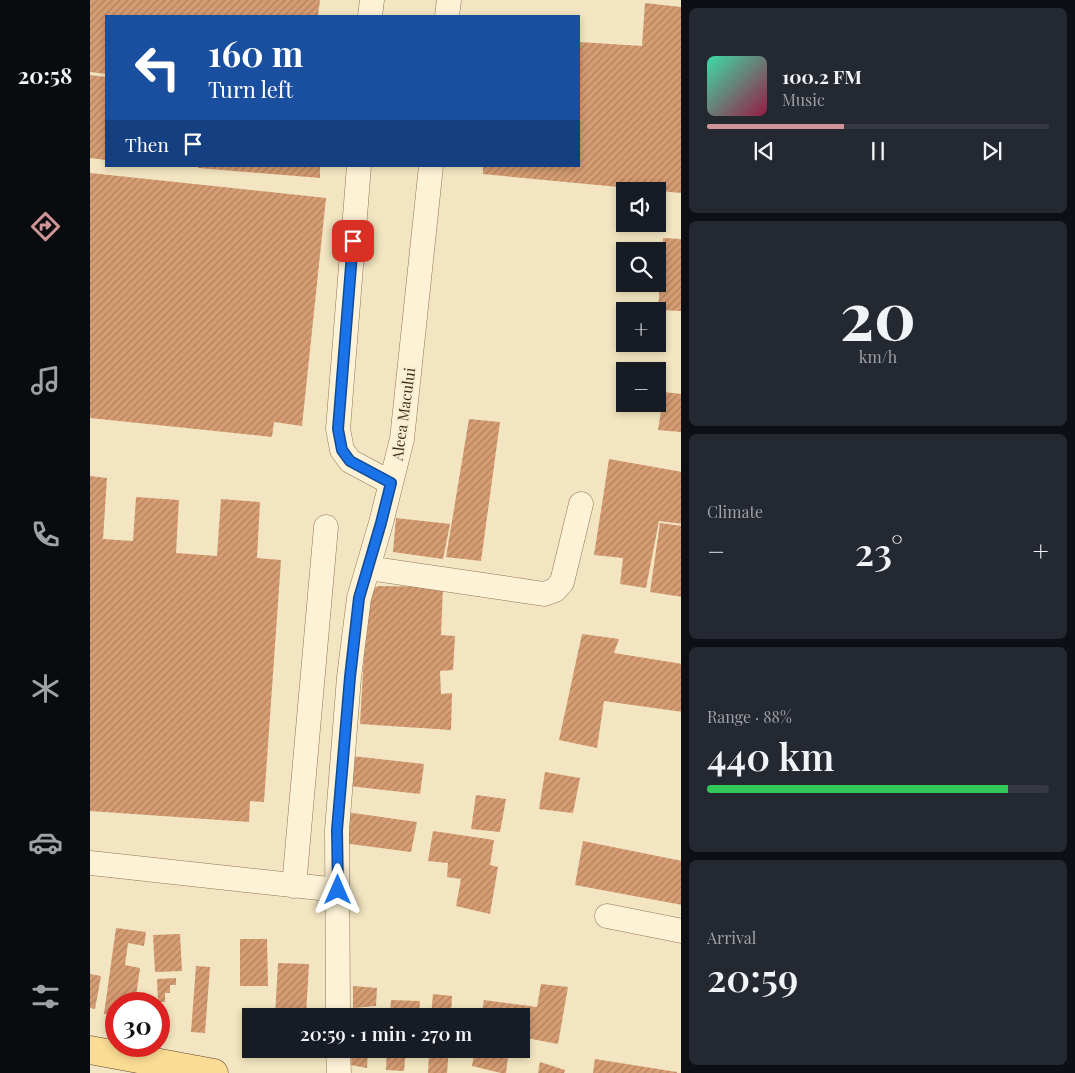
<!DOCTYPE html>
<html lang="en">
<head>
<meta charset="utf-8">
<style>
  :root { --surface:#171b24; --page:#242831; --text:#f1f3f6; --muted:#9ea1a6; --line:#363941; --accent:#cf9495 }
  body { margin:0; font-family:"Playfair Display",serif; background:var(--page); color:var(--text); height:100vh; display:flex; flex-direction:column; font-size:19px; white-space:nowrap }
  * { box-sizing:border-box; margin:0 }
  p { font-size:16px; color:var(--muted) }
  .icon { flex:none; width:28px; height:28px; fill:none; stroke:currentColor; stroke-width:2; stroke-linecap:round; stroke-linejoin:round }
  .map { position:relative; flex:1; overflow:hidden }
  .side { display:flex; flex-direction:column; gap:8px; padding:8px; background:#0d0f14; width:394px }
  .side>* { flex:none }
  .hud { position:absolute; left:15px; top:15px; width:475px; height:152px; border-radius:0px; box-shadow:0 2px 8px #0003; background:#1a4fa0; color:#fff; overflow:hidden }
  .tools { position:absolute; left:526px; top:182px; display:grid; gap:10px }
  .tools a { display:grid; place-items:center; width:50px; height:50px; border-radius:0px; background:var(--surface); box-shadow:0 2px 8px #0003; font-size:25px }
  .speed { position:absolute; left:15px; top:992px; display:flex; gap:10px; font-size:25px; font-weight:700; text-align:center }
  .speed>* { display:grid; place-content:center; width:65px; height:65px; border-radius:50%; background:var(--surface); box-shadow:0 2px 8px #0003; line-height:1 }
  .speed .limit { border:8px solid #d22; background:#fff; color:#111 }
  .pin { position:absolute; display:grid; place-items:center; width:42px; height:42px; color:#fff; margin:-21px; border-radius:10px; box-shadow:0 2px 8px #0006 }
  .me { position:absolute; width:55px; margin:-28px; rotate:0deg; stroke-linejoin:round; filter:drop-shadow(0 0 4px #0008) }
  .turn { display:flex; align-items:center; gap:18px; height:105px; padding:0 20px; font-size:22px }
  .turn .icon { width:65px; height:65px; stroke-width:2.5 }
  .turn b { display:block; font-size:35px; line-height:42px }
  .then { display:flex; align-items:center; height:48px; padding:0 20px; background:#0003; gap:10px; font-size:19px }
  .big { font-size:38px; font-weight:600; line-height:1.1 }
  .side .tile { flex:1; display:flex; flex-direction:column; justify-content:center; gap:8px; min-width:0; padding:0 18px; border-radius:8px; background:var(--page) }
  .side .dial { align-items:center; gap:0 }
  .dial b { font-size:65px; line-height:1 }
  .song { display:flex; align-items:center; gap:15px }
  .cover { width:60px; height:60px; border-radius:8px; background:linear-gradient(135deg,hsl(160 70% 55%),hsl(340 70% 35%)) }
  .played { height:5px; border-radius:2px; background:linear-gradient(90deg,var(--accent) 40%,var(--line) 40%) }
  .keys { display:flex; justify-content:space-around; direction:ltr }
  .heat { display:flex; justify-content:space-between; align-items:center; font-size:28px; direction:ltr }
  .charge { height:8px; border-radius:4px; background:linear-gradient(90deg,#34c759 88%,var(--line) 0) }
  .trip { position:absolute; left:152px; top:1008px; width:288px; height:50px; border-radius:0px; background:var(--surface); box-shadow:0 2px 8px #0003; font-weight:600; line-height:50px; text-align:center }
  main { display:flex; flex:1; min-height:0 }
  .tabs { display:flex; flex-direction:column; width:90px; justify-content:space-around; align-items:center; background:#090b0e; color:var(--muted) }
  .tabs .icon { width:35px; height:35px }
  .tabs .on { color:var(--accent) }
  .tabs b { font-size:22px; color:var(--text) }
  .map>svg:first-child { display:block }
</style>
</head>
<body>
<main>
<nav class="tabs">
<b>20:58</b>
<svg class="icon on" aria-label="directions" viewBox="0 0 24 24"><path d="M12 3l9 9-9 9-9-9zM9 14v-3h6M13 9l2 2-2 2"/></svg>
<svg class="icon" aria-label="music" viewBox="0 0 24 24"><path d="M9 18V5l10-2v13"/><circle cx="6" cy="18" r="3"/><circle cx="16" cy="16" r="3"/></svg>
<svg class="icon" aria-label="phone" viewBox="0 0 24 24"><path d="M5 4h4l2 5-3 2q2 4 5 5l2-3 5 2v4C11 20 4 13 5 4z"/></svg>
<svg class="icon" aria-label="climate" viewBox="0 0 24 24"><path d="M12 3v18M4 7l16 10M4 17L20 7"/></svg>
<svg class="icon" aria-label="car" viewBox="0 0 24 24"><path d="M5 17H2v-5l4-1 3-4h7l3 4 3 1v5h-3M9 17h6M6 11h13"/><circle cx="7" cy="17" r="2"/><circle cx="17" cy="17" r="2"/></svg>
<svg class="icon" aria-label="filters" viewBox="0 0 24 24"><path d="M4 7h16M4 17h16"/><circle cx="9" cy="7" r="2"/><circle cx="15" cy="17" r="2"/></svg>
</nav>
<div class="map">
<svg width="592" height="1073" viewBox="0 0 592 1073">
  <defs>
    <pattern id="building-hatch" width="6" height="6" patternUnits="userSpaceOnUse" patternTransform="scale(1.25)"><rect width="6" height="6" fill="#d69d73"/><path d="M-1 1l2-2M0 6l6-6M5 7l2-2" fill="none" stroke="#af805e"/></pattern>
  </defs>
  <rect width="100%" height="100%" fill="#f3e5c1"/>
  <path fill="url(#building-hatch)" d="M0 0H230L228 16H16V74L0 72Z
    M555 3 592 7V193L393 174V166H489V42L552 46Z
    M0 75 16 77V160L0 158Z
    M108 166H230V178L108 168Z
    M0 173 236 198 212 426 184 422 182 437 0 418Z
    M573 238 592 239V311L568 310Z
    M574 392 592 394V432L568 430Z
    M379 419 410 422 391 561 356 557Z
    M519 459 592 472V524L569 521 556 588 530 584 533 558 504 555Z
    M0 476 17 478 13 539 43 541 46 497 89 500 86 553 127 556 131 499 170 502 167 558 191 560 174 802 160 801 159 822 0 811Z
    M306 518 360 524 353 559 303 552Z
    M570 523 592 526V597L560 592Z
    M288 586 353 587 351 635 365 636 363 670 350 671 351 694 362 693 361 730 270 724 277 602 284 588Z
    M492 634 529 639 524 653 592 664V712L514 701 507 748 469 740Z
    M262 756 334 764 330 794 259 786Z
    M455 772 490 778 483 813 449 809Z
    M386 795 416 799 410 832 381 829Z
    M256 812 327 822 321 852 253 843Z
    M343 831 404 840 400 865 408 867 400 914 366 906 371 879 357 877 358 863 338 861Z
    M493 841 592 861V905L485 885Z
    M26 928 56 932 54 946 38 943 35 965 50 968 45 1004H26V1016L14 1014Z
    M90 934 92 971 65 972 63 935Z
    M150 939H177L178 986H150Z
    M188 963 219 964 216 1016H185Z
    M106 966 120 967 115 1033 101 1032Z
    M0 974 11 976 5 1009 0 1008Z
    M86 978V985H80V993H75V1002H68L67 979Z
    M451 984 478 987 468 1044 431 1037V1016H391L394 1000 447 1007Z
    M263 986 287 988 286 1006 263 1008Z
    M343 994 362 996 361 1016H341Z
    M301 1000 330 1001 329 1016H300Z
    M161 1049H179V1053H161Z
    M262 1049H278L277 1068 261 1065Z
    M297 1049H316L314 1071 296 1070Z
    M339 1049H359L357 1073H338Z
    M385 1049H419L416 1073H411L382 1066Z
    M505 1059 587 1072V1073H503Z
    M450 1062 475 1070 474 1073H448Z"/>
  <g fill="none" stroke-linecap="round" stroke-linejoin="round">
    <g stroke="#8f7556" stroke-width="25">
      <path id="minor" d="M280 16 282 0
        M357 16 359 0
        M269 166 248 429 252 450 260 461 301 483
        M278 568 454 594 465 590 472 582 491 504
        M0 863 248 890
        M204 886 236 527
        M517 916 592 931
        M248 1016 247 830 259 677 269 598 291 523 312 439 341 166
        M248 1049 249 1073"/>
    </g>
    <g stroke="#5c432b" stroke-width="29">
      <path id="major" d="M0 1050 124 1073"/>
    </g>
    <use href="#minor" stroke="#fdf2d6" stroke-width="24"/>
    <use href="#major" stroke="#fadc95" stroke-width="28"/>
  </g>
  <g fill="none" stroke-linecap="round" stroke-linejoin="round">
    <g stroke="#114b97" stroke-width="12">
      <path id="route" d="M248 890 247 830 260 677 269 598 291 523 301 483 260 461 252 450 248 429 263 241"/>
    </g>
    <use href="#route" stroke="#1a73e8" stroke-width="9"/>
  </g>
  <g text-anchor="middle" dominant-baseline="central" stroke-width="5" stroke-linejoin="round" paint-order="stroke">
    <g font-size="15" fill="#3d2d1c" stroke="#f9efd2">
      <text transform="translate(313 414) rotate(-82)">Aleea Macului</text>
    </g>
  </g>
</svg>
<div class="tools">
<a><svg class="icon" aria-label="sound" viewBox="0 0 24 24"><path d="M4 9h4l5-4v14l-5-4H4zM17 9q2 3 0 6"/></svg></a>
<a><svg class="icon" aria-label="search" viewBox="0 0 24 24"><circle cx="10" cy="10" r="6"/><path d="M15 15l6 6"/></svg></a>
<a>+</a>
<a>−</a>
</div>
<div class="speed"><div class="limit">30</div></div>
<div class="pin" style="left:263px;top:241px;background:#d93025"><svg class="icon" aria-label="arrive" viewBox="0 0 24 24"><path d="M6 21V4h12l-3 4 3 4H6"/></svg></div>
<svg class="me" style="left:248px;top:890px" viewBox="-20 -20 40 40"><path d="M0-17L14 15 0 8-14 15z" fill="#1a73e8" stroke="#fff" stroke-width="4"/></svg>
<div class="trip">20:59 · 1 min · 270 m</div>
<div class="hud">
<div class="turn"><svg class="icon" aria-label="left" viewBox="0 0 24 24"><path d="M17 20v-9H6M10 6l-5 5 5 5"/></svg><div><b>160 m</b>Turn left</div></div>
<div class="then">Then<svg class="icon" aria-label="arrive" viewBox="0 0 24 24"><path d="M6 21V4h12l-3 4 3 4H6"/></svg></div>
</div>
</div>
<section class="side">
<div class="tile">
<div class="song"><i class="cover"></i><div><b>100.2 FM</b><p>Music</p></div></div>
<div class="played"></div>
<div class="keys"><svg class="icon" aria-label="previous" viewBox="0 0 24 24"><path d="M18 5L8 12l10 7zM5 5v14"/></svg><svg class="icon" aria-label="pause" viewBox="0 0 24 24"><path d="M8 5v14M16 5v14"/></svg><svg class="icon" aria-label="next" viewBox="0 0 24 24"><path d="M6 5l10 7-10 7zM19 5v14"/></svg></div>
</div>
<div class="tile dial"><b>20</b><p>km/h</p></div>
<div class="tile"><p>Climate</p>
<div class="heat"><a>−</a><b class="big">23°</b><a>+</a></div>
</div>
<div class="tile"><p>Range · 88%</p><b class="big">440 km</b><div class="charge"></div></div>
<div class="tile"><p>Arrival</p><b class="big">20:59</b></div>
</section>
</main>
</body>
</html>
